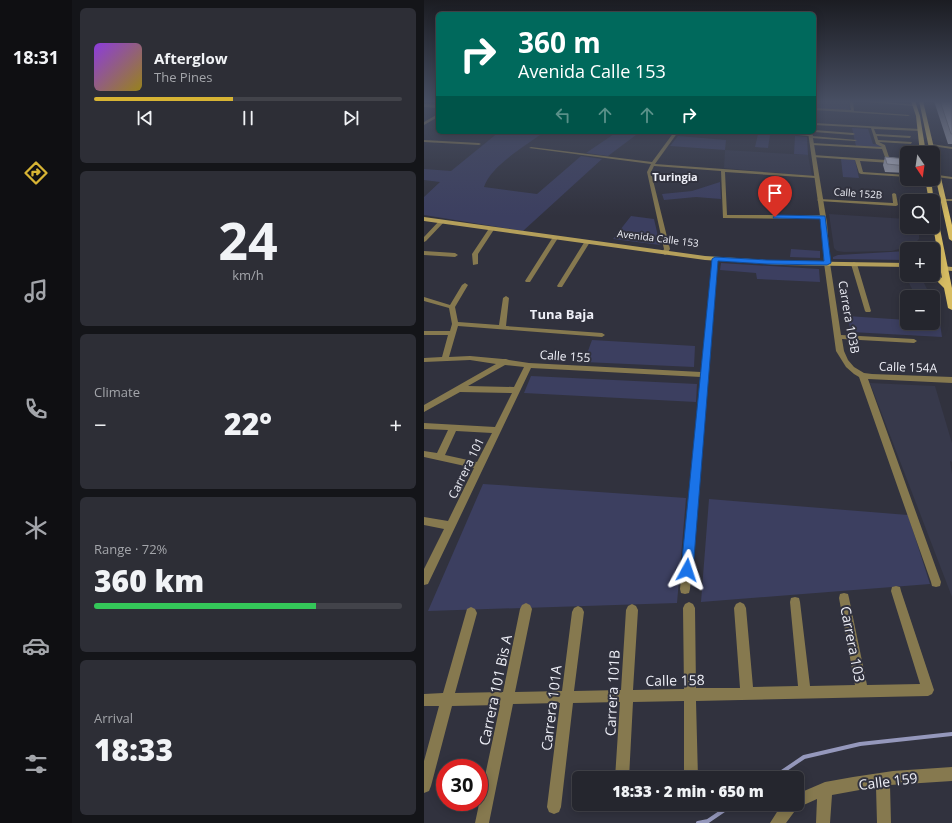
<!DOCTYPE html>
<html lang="en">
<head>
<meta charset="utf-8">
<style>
  :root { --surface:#25262e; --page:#2d2e36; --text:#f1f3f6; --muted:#a3a5aa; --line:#42434a; --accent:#d7b434 }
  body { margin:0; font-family:"Open Sans",sans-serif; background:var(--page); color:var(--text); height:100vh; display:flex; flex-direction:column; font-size:15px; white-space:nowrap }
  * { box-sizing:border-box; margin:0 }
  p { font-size:13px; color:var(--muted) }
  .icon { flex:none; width:22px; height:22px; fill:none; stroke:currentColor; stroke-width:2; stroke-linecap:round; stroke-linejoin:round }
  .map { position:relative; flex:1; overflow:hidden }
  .panel { display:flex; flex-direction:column; gap:8px; padding:8px; background:#141519; width:352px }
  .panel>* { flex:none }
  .top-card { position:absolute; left:12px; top:12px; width:380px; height:122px; border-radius:6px; box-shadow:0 2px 10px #0003,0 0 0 1px var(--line); background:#00695c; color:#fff; overflow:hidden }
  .needle { width:26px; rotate:167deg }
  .fabs { position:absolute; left:476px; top:146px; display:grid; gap:8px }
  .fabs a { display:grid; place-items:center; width:40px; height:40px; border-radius:6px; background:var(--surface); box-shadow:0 2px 10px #0003,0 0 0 1px var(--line); font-size:20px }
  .speed { position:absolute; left:12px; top:759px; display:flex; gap:8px; font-size:20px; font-weight:700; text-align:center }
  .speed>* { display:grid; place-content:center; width:52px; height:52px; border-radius:50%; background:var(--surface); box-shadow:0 2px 10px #0003,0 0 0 1px var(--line); line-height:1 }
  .speed .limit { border:6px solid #d22; background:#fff; color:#111 }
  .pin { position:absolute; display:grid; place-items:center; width:34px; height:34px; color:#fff; margin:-41px -17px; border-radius:50% 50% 50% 0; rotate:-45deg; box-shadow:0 0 4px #0007 }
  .pin .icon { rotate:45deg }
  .me { position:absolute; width:44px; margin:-22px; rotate:5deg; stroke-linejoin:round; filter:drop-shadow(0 0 3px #0008) }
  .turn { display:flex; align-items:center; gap:14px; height:84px; padding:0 16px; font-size:18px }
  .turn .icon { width:52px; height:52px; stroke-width:2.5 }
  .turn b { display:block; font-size:28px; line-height:34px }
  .lanes { display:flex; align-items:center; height:38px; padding:0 16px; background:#0003; justify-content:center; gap:20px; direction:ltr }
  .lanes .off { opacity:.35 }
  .big { font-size:30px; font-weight:800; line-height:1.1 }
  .panel .card { flex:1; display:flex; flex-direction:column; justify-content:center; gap:6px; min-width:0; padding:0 14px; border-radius:6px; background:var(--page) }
  .panel .dial { align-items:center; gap:0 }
  .dial b { font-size:52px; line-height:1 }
  .song { display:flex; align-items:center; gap:12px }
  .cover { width:48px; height:48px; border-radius:6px; background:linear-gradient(135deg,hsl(270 70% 55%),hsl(50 70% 35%)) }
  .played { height:4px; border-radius:2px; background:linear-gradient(90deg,var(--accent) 45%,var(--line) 45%) }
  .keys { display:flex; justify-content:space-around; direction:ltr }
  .heat { display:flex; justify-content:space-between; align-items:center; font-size:22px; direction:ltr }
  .charge { height:6px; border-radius:3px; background:linear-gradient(90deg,#34c759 72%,var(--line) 0) }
  .trip { position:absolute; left:148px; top:771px; width:232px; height:40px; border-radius:6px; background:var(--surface); box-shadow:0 2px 10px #0003,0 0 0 1px var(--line); font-weight:800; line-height:40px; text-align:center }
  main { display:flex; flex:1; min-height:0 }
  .tabs { display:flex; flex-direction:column; width:72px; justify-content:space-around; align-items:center; background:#0f0f12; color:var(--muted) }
  .tabs .icon { width:28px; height:28px }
  .tabs .on { color:var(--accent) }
  .tabs b { font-size:18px; color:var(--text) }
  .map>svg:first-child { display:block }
</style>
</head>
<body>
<main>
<nav class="tabs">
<b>18:31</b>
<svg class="icon on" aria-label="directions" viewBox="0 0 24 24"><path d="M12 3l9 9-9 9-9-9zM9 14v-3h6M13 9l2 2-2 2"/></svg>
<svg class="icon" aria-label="music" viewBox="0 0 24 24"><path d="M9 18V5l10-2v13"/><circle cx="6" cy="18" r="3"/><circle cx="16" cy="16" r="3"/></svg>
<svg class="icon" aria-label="phone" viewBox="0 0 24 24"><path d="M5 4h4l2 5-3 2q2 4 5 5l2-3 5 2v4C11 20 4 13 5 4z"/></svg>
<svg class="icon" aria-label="climate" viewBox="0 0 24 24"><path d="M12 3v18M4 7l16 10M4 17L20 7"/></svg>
<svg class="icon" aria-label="car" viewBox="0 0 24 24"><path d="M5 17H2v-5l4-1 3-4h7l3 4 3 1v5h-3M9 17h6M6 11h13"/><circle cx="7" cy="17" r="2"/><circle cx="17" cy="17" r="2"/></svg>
<svg class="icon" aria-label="filters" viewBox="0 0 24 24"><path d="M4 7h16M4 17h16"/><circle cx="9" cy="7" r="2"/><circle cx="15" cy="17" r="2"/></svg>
</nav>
<section class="panel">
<div class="card">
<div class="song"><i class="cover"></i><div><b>Afterglow</b><p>The Pines</p></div></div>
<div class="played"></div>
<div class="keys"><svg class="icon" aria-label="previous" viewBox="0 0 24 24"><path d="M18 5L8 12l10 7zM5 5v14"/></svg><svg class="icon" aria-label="pause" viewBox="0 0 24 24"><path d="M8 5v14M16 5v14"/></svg><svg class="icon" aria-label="next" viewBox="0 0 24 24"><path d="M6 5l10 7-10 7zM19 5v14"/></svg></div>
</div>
<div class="card dial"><b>24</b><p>km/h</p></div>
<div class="card"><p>Climate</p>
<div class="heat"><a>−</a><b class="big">22°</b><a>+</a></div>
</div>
<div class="card"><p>Range · 72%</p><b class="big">360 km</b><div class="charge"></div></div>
<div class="card"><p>Arrival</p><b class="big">18:33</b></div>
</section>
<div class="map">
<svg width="528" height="823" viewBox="0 0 528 823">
  <rect width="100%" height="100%" fill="#31323e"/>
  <path fill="#37394b" d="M301 150 384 155 388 176 300 168Z
    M405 214 483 219V227H495V239L489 245 468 251 420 252 413 251 410 248Z
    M479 271H483V275H496L507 297H492Z
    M446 383 511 386 528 443V462L526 461 528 474V597Z"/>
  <path fill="#3c3f60" d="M390 101 425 102 426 111 390 109Z
    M428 128 444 129 449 144 459 145 460 148 432 146Z
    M75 132H120C102 146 67 165 60 187L113 194 157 156 178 159 99 231 0 215V197L16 182 0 180V169L27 171Z
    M193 132H216L184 156 162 153Z
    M334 134 346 135 344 148 331 147Z
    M254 136 302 140 301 150 246 146Z
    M371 136 383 137 384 155 370 154Z
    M417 159 431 160 435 178 419 177Z
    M296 182 297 199 272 197 240 200 238 194 268 191Z
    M207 216 230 219 236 245 189 239Z
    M367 249 396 251V258L366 257Z
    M483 251V260L409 259V257L414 255Z
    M297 263 395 269 396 282 333 279 332 273 296 270Z
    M423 316 483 320V323H516L518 337 427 332Z
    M168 340 271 346 270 367 160 362Z
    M107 376 273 384 272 402 100 393Z
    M59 484 262 498 253 603 4 611Z
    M285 499 484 515 506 584 277 602Z"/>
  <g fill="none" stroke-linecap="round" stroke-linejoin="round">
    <path stroke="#9598bc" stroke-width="4" d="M349 778 380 757 436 744 528 734
      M274 823 284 821 309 804"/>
    <path fill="#86794f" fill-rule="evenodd" d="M425 101H429L430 111 486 115 484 116 390 110V108L427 110Z
      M0 105 14 106V108L0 107Z
      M390 123 496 129 495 131 450 129 452 134 487 136 486 138 453 136 454 140 488 142 487 144 455 142 461 145 466 160 483 162V164L436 161 439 172 483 175V177L437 174 435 173 431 160 388 157 389 155 462 160 458 149 388 145 386 144 388 143 458 147 452 144 447 128 390 125Z
      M390 130 429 133 431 134 429 135 390 132Z
      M250 132H254L231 164 392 176 394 177 392 178 301 172 303 215H399L402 217 399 219 299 218 297 171 230 166 227 172 246 249 243 254 241 255 238 253 240 249 223 172 227 164 105 148 107 147 228 162Z
      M339 132 387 134 389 135 388 136 433 140 431 141 387 138 385 137 386 136Z
      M0 140 55 143 57 144 55 145 0 142Z
      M514 175 528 177V179L512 177V176Z
      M470 193 472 194 474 205 472 206 395 201 393 200 395 199 469 203 468 194Z
      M518 199H528V201H518Z
      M66 227 71 228 54 254V264L49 265 48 254Z
      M129 237 134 238 106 282H102L101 281Z
      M161 241 166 242 138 287H134L133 286Z
      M0 251 31 253 34 255 31 257 0 255Z
      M289 258 294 259 266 589 265 593 261 594 257 593 256 589 277 377 107 368 4 584 0 585V569L20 529 0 525V517L24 521 50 468 0 457V451L13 453 24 430 0 429V423L71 427 88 393 36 392 0 412V405L72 364 46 360 0 362V358L18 357 24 335H0V331H26L28 324 25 308 0 301V297L26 305 38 285 41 283 44 285 31 307 34 322 75 325 79 298 82 296 85 298 82 326 178 333 181 335 178 337 34 326 25 357 46 356 79 359H82L85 360 105 363 277 372ZM81 365 100 367 90 387 44 386ZM32 431 68 433 53 462 21 455Z
      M403 261 406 263 417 335 490 339 493 341 490 343 418 339 420 351 424 360 430 367 440 373 448 374 528 377V383L444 379 517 582 516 586 512 587 508 586 507 582 435 377 430 374 422 367 412 351 400 263Z
      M430 262 433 264 447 311 446 312H442L441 311 427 264Z
      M472 586 476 587 477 591 510 690 508 694 504 696 272 701 274 778H260V701L209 702 205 778H191L196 702 149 703 137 807 135 812 130 814 125 812 123 807 136 703 89 704 65 823H51L76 705 28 706 7 786 5 791 0 793V761L15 706H0V694L19 693 43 609 47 607 51 609 53 613 31 693 79 692 96 609 98 605 102 603 106 605 108 609 91 692 138 691 148 612 150 608 154 606 158 608 160 612 150 691 197 690 202 610 204 606 208 604 212 606 214 610 209 690 260 689 259 608 261 604 265 602 269 604 271 608 272 688H316L310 608 312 604 316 602 320 604 322 608 329 687 374 686 366 602 367 598 371 597 375 598 376 602 386 686 431 685 415 598 416 594 420 593 424 594 425 598 443 685 496 684 467 591 468 587Z
      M528 767V781L466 785 467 823H453L452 787 408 795 406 823H392L393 799 373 808 362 823H346L358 804H373V794L401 782 429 777 469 771Z"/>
    <path fill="#86794f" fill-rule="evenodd" d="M430 101H449L492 105 490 106Z
      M0 104 14 105V107L0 106Z
      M14 114V117L0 125V122Z
      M384 132H388L403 223 406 263 403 265 400 263 397 223Z
      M507 144 528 147V149L508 146Z
      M16 220 21 221 2 241 0 242V237Z"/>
    <path fill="#b49f5b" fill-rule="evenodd" d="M0 217 281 256 358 261 483 263V267L358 265 281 260 0 221Z
      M509 265 528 267V271L509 269Z"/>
    <path fill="#d8bd63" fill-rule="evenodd" d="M487 101H491L496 116 502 153H496L492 116Z
      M495 101H499L528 225V241L525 239 509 166V153H506Z
      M501 179H507L510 202 505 201Z
      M509 207 512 209 528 288V310L524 308 520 288 507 275H509V271L518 278 509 226Z"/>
  </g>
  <path fill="#9fa1ae" d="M510 101H528V144H524Z
    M461 157 483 159V173L461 172 459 165Z"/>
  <path fill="#b9bbca" stroke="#82838d" d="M516 101H528V134H527Z
    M461 157 483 159V166L463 164Z"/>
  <linearGradient id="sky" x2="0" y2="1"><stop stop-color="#1b1c22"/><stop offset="0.47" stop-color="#484f63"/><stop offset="1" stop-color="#484f63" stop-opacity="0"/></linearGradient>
  <rect width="528" height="216" fill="url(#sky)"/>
  <path fill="#1a73e8" stroke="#114b97" d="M351 215 401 216 407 263 403 265 343 264 294 261 269 570 267 574 263 576 259 574 257 570 288 259 291 257 343 260 400 261 396 219 349 218Z"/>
  <g text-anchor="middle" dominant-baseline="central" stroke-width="4" stroke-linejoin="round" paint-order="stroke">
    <g font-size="10" fill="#eeeff7" stroke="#31323e">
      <text transform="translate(434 193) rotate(4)">Calle 152B</text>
      <text transform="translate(234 238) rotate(7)">Avenida Calle 153</text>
    </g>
    <g font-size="11" font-weight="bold" fill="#eeeff7" stroke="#31323e">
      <text x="251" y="176">Turingia</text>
    </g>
    <g font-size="12" fill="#eeeff7" stroke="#31323e">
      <text transform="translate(425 317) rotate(80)">Carrera 103B</text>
      <text transform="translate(141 356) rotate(4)">Calle 155</text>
      <text transform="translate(484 367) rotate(2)">Calle 154A</text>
      <text transform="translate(42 468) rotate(-64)">Carrera 101</text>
    </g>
    <g font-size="13" font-weight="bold" fill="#eeeff7" stroke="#31323e">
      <text x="138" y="314">Tuna Baja</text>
    </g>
    <g font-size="14" fill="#eeeff7" stroke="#31323e">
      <text transform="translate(429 644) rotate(79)">Carrera 103</text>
      <text transform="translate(251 680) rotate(-1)">Calle 158</text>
      <text transform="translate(71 690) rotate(-78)">Carrera 101 Bis A</text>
      <text transform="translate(188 693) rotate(-87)">Carrera 101B</text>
      <text transform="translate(127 708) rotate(-83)">Carrera 101A</text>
      <text transform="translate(464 781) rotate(-7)">Calle 159</text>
    </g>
  </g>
</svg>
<div class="fabs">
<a><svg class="needle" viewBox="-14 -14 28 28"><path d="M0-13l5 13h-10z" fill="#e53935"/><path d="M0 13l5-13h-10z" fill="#a3a5aa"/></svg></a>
<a><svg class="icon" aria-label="search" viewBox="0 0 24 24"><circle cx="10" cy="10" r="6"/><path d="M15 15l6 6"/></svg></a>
<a>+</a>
<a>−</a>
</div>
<div class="speed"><div class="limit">30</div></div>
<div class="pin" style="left:351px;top:217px;background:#d93025"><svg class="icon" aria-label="arrive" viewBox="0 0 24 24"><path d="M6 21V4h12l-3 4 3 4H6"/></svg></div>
<svg class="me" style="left:263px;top:570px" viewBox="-20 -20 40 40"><path d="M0-17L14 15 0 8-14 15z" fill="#1a73e8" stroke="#fff" stroke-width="4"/></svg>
<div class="trip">18:33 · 2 min · 650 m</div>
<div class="top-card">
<div class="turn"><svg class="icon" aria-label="right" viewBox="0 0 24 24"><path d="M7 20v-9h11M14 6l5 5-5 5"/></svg><div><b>360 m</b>Avenida Calle 153</div></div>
<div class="lanes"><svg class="icon off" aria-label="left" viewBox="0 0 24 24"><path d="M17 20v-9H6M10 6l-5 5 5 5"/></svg><svg class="icon off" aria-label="ahead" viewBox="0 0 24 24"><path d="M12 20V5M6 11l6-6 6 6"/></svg><svg class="icon off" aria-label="ahead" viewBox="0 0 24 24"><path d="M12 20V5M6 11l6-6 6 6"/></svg><svg class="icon" aria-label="right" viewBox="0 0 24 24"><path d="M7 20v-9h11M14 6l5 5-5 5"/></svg></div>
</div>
</div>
</main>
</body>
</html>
